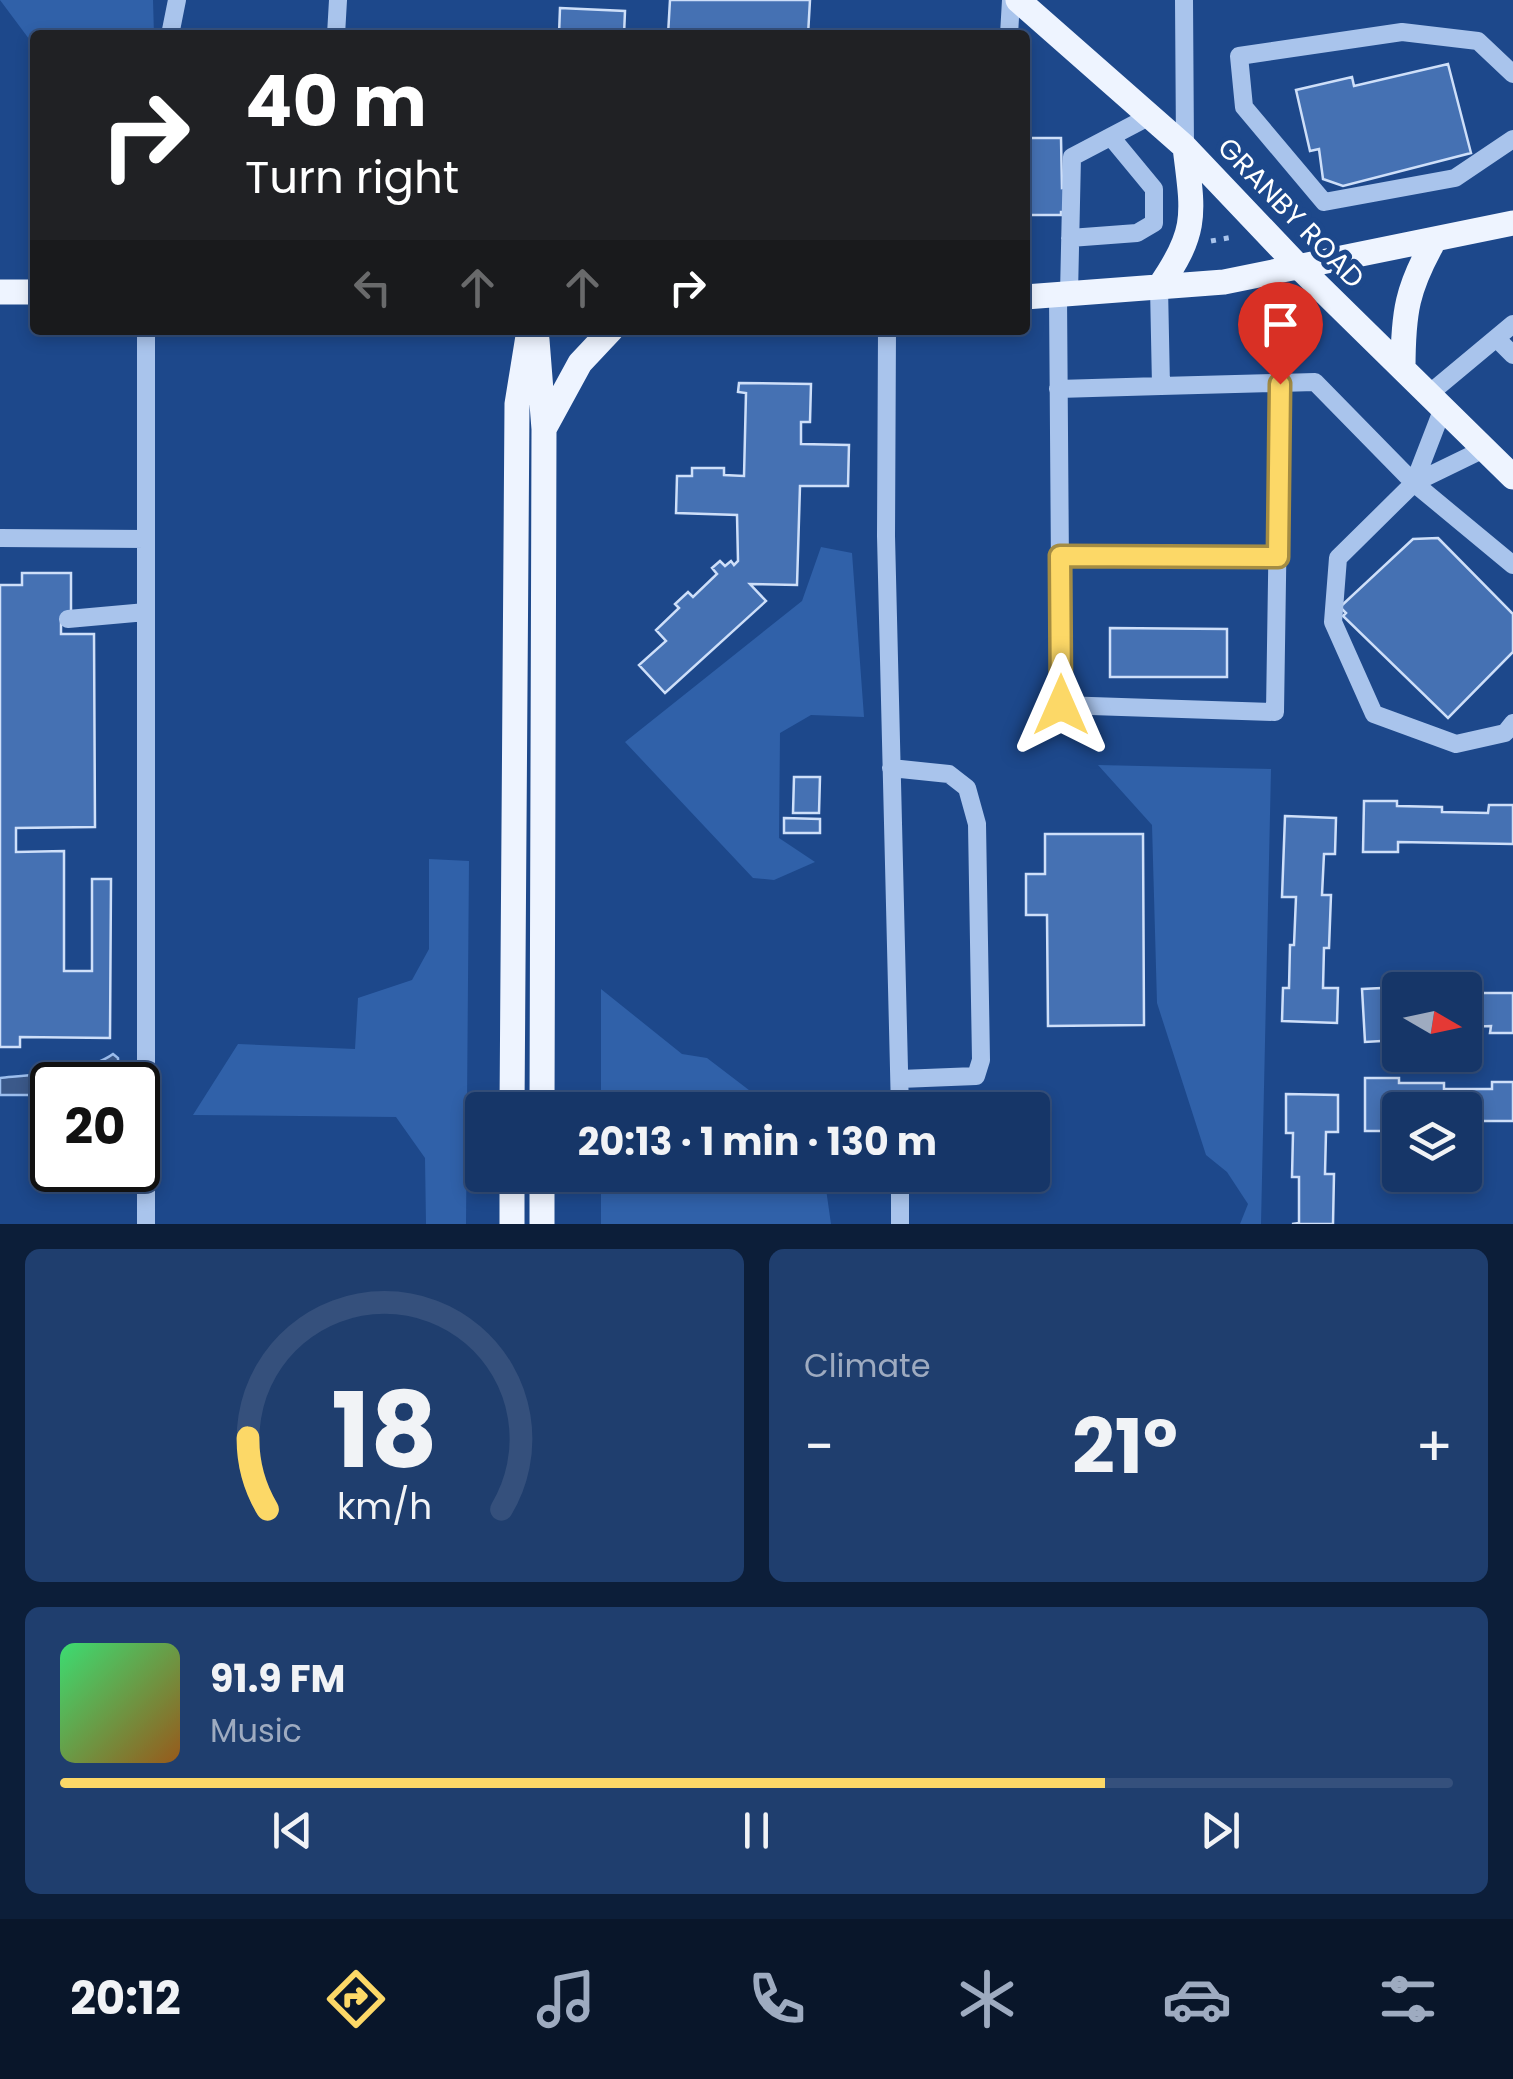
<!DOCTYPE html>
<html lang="en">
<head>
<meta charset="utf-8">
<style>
  :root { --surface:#163668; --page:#1f3e6e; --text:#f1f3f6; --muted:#9eabc0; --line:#35507c; --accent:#fcd867 }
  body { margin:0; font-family:Poppins,sans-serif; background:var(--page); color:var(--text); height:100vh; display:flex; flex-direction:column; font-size:38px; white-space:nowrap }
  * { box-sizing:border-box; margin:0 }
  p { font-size:32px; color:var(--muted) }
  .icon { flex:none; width:55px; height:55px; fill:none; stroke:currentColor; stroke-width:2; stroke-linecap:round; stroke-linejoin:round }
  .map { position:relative; height:1224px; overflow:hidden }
  .panel { display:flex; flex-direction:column; gap:25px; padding:25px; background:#0c1e39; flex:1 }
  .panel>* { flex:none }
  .guide { position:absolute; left:30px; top:30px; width:1000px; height:305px; border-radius:10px; box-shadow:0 5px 15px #0003,0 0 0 2px var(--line); background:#202124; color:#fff; overflow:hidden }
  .needle { width:65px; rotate:99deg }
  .controls { position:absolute; left:1382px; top:972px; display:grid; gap:20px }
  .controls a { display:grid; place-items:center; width:100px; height:100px; border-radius:10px; background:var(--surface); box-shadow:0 5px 15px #0003,0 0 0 2px var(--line); font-size:50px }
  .speed { position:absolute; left:30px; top:1062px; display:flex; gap:20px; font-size:50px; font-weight:700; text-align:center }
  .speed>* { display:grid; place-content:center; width:130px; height:130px; border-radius:50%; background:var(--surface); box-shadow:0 5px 15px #0003,0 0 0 2px var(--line); line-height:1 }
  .speed .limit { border:5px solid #111; border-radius:15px; background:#fff; color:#111 }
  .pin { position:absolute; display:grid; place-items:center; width:85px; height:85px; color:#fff; margin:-102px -42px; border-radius:50% 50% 50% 0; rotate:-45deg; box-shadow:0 0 10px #0007 }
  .pin .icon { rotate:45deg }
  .me { position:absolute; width:110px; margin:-55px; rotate:0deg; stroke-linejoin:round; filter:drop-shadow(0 0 8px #0008) }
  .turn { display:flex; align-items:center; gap:35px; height:210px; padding:0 50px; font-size:45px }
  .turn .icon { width:130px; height:130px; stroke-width:2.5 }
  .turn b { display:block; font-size:70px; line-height:85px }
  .lanes { display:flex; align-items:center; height:95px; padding:0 50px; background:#0003; justify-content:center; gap:50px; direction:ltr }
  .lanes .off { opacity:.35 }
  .big { font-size:75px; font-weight:700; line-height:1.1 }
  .panel .widget { flex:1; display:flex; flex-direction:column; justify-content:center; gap:15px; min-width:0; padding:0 35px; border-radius:15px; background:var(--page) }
  .panel .dial { align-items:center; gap:0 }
  .dial svg { height:260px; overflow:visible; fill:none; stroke:var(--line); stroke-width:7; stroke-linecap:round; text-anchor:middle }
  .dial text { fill:var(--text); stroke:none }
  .song { display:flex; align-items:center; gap:30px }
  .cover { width:120px; height:120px; border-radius:15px; background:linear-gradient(135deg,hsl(140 70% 55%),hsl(30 70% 35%)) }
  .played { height:10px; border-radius:5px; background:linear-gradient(90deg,var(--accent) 75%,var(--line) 75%) }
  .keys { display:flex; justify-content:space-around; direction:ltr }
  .heat { display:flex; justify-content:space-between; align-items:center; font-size:55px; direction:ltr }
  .panel .tiles { flex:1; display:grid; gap:25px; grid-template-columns:1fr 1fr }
  .widget:last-child { grid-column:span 2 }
  .trip { position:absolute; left:465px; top:1092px; width:585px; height:100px; border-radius:10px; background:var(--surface); box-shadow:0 5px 15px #0003,0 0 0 2px var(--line); font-weight:700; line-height:100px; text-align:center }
  .tab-bar { display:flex; height:160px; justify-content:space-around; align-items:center; background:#09162a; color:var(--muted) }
  .tab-bar .icon { width:70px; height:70px }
  .tab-bar .active { color:var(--accent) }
  .tab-bar b { font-size:45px; color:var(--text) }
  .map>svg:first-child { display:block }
</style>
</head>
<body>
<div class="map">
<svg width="1513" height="1224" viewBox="0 0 1513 1224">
  <rect width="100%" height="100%" fill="#1d488b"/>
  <path fill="#3061a9" d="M0 0H153L154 35H35V47Z
    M821 547 852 553 864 717 811 715 780 733 779 838 815 862 774 880 753 878 625 742 802 601Z
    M1098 765 1271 769 1261 1224H1240L1248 1204 1227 1172 1206 1155 1157 1003 1152 825Z
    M429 859 469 861 466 1224H426L425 1158 396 1117 193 1115 238 1044 355 1049 358 998 412 980 429 949Z
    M601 989 682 1054 707 1058 775 1110H601Z
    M601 1175H824L831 1224H601Z"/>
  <path fill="#3b598a" stroke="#9cbeee" stroke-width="2.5" d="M113 1054 118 1058 119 1085H52V1098L42 1095H0V1078C30 1075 89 1072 113 1054Z"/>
  <path fill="#4571b3" stroke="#cedff9" stroke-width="2.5" d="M670 0H810L808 35H668Z
    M560 8 625 11 624 35H559Z
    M1448 64 1471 153 1343 186 1323 179 1319 149 1310 151 1296 90 1352 77 1354 86Z
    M1029 138H1061L1062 188 1067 187V212H1061V215H1029Z
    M739 383 811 384 810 422H801V444L849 445 848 486H800L797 585 750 584 766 601 665 693 639 665 666 641 656 630 679 608 675 604 688 592 693 597 717 574 712 568 720 561 725 566 731 561 734 565 738 561 737 515 676 513 677 476H692V468H724V475L744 476 746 393 738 392Z
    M1438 538 1513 614V652L1448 718 1343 616 1346 613 1340 607 1413 539Z
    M22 573H71V613L61 620V634H94L95 827 16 828V852L64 851V971H92V879H111L110 1038 20 1037V1047H0V585H22Z
    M1110 628 1227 629V677H1110Z
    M794 777H820L819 813H793Z
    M1364 801H1397V806L1442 807V812L1488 813 1489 805H1513V844L1398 842V852H1363Z
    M1285 816 1336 818 1335 854H1324L1322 895H1331L1329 948H1324L1323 988H1338L1337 1023 1282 1021 1283 988H1289L1290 945H1294L1296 897H1282Z
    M784 818 820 819V833H784Z
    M1045 834H1143L1144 1025 1048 1026 1047 915H1026V874H1045Z
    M1402 987 1399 1040 1365 1042 1362 989Z
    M1465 993H1513V1033H1490L1491 1026 1465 1027Z
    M1365 1078H1399V1083H1444V1089H1492V1082H1513V1121H1465V1110H1400V1131H1365Z
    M1286 1094 1338 1095V1132H1326L1325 1174H1334L1333 1224H1292L1299 1223V1177H1292L1293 1133H1286Z"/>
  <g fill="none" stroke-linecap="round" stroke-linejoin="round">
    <path stroke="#a9c4ec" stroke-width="5" stroke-dasharray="5 8" stroke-linecap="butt" d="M1211 241 1233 237"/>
    <path stroke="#a9c4ec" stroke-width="18" d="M1184 0 1185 147
      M170 35 177 0
      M336 35 338 0
      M1009 35 1011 0
      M1513 74 1478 41 1402 32 1239 56 1244 107 1324 202 1455 178 1513 139
      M1070 238 1137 233 1154 223V189L1111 137
      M1159 287 1161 386 1315 382 1414 483 1513 565
      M1069 294 1072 157 1150 116
      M1058 295 1061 705 1275 712 1280 383
      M887 330 886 536 900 1110
      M1496 338 1513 355
      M1058 389 1161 386
      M1429 394 1513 324
      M1484 449 1414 483 1338 558 1333 622 1374 714 1456 744 1505 733 1513 723
      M1414 483 1443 408
      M0 538 146 539
      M1060 556 1277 557
      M68 619 146 612
      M891 768 949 774 967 788 977 824 981 1060 976 1076 900 1079
      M146 1224V330
      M900 1224V1175"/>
    <path stroke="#eef4ff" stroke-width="25" d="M1018 0 1185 147 1299 267 1513 477
      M1159 287C1199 230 1193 213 1185 147
      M0 292H35
      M1025 297 1224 282 1513 223
      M537 340 544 429 542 1110
      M1403 369C1403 312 1407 288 1435 239
      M544 429 580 363 611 330
      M512 1110 517 404 529 330
      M512 1175V1224
      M542 1224V1175"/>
  </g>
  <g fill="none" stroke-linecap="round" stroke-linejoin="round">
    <g stroke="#a48c43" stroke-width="25">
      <path id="route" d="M1061 705 1060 556 1278 557 1280 384"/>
    </g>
    <use href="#route" stroke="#fcd867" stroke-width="18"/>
  </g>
  <g text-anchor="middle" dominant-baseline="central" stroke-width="10" stroke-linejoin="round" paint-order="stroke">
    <g font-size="28" fill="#fff" stroke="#1d488b">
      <text transform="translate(1291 213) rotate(46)">GRANBY ROAD</text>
    </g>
  </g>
</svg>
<div class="controls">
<a><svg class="needle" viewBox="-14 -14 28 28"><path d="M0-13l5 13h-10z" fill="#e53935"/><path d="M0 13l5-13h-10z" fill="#9eabc0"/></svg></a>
<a><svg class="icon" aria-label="layers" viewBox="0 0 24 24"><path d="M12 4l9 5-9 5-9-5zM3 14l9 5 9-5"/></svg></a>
</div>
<div class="speed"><div class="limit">20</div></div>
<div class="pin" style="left:1280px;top:384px;background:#d93025"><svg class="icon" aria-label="arrive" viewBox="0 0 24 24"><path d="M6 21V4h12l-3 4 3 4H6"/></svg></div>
<svg class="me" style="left:1061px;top:705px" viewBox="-20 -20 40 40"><path d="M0-17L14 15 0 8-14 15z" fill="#fcd867" stroke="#fff" stroke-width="4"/></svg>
<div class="trip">20:13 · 1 min · 130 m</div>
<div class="guide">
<div class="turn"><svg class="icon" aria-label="right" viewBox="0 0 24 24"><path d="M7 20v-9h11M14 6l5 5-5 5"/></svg><div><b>40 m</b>Turn right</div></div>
<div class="lanes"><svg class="icon off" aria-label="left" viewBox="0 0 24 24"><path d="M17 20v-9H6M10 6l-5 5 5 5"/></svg><svg class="icon off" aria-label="ahead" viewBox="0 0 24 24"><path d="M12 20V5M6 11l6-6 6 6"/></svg><svg class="icon off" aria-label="ahead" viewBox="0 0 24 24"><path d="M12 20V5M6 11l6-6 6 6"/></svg><svg class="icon" aria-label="right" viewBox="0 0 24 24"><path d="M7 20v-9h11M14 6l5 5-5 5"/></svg></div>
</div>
</div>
<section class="panel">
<div class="tiles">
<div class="widget dial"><svg viewBox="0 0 100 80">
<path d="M14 69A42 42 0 1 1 86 69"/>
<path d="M14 69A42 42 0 0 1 8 47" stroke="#fcd867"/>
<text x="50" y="56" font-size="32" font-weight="700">18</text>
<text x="50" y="72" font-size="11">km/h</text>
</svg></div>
<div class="widget"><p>Climate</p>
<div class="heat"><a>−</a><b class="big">21°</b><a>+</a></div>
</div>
<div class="widget">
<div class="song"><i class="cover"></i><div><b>91.9 FM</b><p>Music</p></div></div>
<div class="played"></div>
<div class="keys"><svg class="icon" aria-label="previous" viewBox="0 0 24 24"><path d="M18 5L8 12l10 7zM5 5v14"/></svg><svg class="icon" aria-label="pause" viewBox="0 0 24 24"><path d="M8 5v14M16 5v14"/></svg><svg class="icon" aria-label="next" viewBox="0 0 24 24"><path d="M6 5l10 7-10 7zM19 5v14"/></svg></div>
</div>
</div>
</section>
<nav class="tab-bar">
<b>20:12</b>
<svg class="icon active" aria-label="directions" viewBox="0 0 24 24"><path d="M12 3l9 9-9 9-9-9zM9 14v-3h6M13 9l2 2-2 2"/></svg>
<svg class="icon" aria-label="music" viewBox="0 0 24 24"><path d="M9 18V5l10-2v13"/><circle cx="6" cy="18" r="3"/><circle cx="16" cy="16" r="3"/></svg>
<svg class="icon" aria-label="phone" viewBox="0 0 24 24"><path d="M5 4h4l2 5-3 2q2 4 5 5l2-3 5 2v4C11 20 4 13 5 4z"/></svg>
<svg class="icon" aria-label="climate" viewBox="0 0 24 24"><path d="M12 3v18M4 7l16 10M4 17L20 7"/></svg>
<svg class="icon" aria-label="car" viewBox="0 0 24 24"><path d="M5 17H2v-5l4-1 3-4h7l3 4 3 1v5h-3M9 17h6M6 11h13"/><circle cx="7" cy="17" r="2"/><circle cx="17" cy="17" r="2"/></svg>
<svg class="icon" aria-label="filters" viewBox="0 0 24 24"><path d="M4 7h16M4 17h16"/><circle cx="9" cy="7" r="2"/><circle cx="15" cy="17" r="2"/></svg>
</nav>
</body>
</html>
